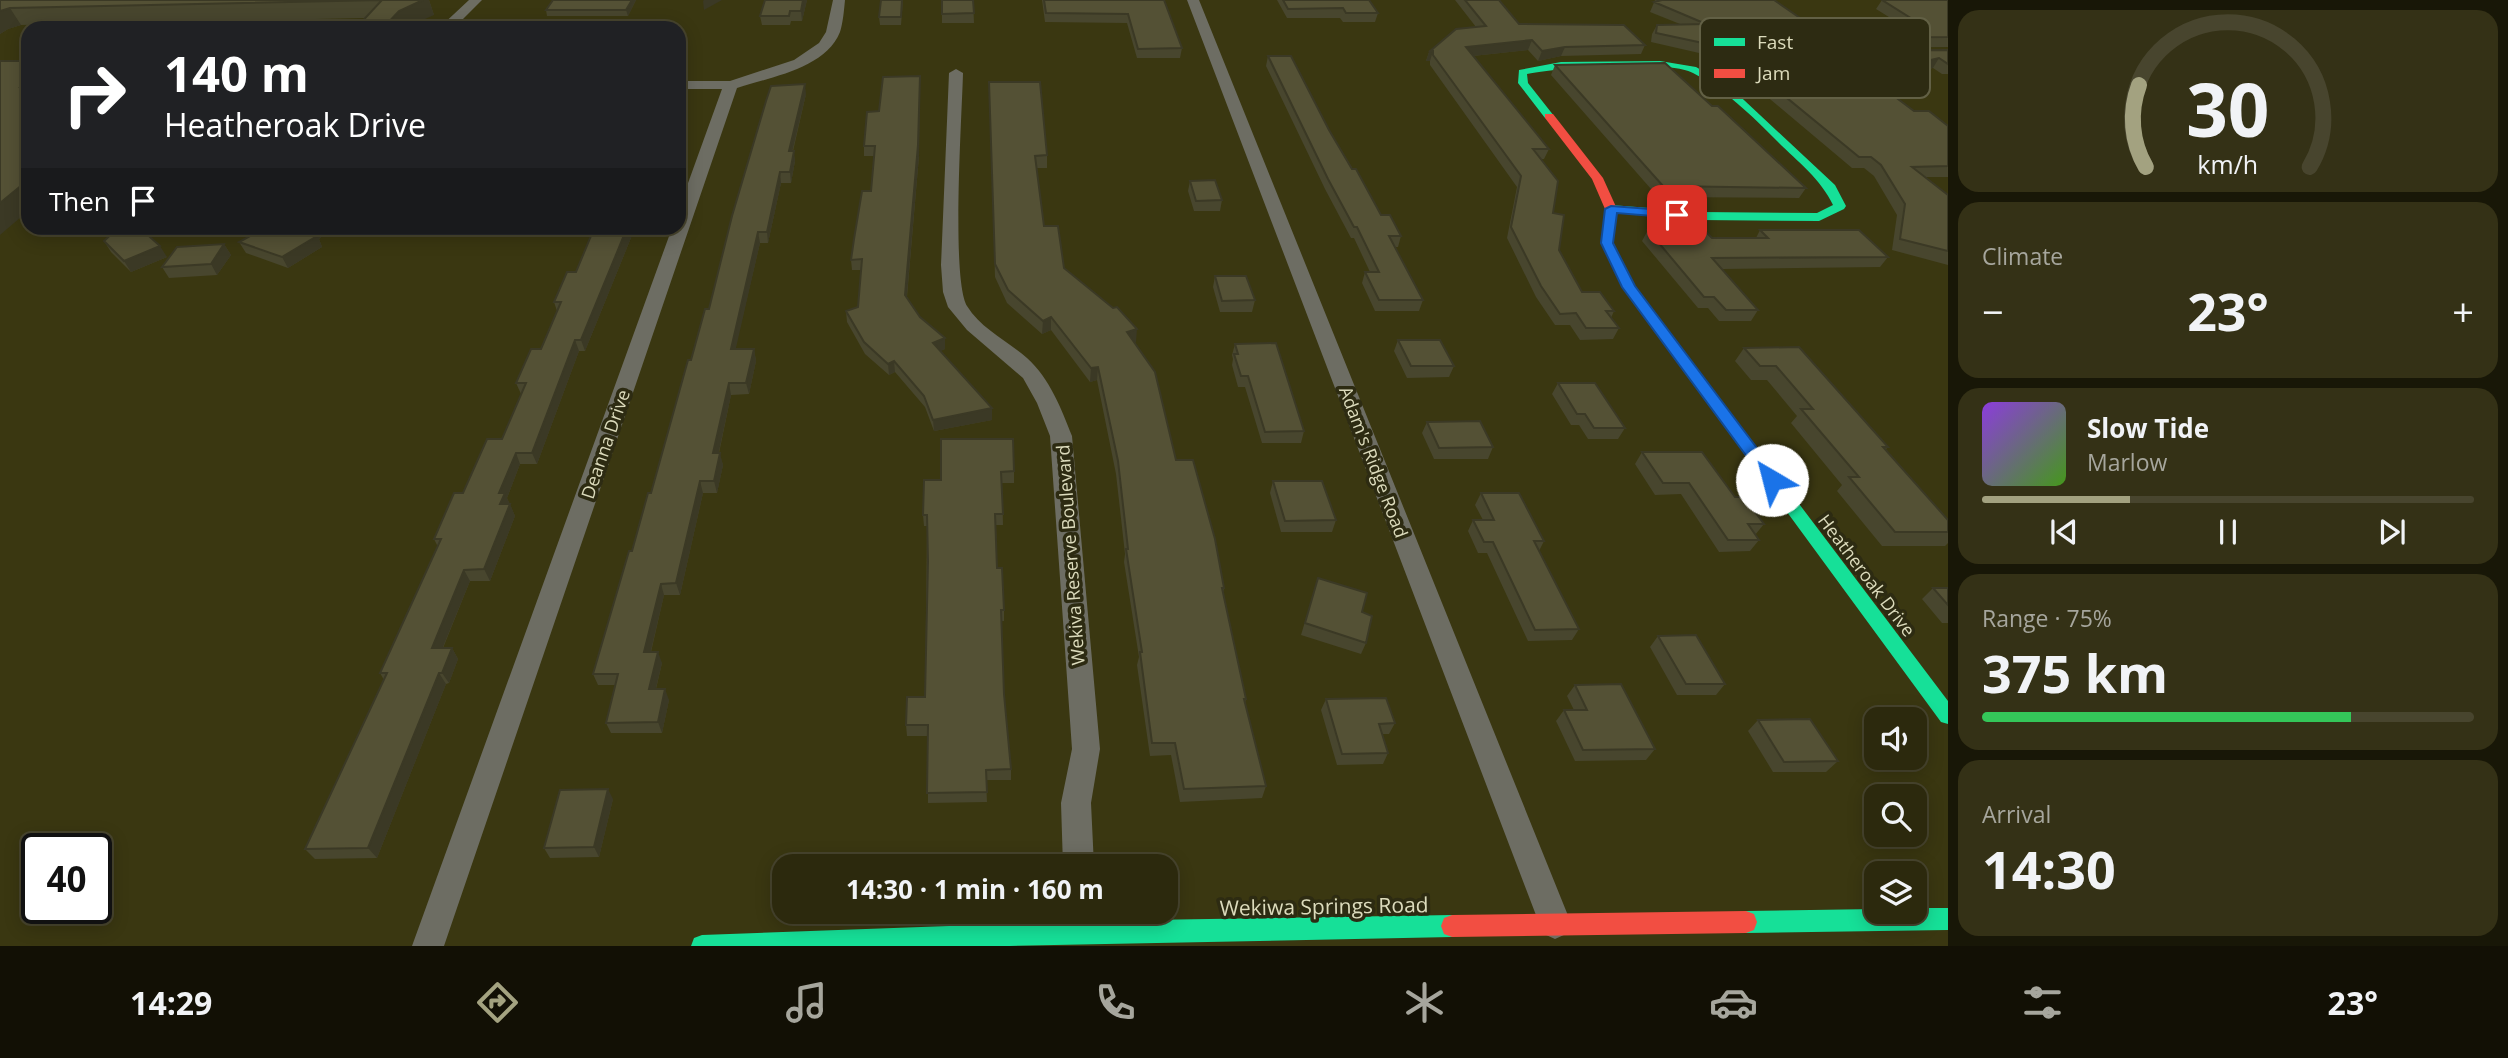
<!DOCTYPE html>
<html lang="en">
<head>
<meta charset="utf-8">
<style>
  :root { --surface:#2c290d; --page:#343116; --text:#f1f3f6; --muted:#a6a69d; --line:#48452e; --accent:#a3a280 }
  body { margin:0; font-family:"Open Sans",sans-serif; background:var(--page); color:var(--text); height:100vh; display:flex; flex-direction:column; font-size:26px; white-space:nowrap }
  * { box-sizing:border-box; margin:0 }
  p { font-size:23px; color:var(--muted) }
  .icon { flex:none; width:38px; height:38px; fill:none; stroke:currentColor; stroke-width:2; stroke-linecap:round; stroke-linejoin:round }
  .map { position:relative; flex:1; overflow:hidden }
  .details { display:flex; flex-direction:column; gap:10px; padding:10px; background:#181707; width:560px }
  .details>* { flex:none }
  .top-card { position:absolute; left:21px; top:21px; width:665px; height:214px; border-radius:21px; box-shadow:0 4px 18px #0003,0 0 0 2px var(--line); background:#202124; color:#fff; overflow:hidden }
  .controls { position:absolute; left:1864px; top:707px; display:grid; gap:14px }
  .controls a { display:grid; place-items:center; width:63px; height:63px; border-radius:14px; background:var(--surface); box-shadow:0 4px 18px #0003,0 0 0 2px var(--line); font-size:35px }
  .speed { position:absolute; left:21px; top:833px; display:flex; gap:14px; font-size:35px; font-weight:700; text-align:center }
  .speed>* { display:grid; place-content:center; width:91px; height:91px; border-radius:50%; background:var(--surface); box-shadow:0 4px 18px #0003,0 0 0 2px var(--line); line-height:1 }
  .speed .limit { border:4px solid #111; border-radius:10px; background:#fff; color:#111 }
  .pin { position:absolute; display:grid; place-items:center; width:60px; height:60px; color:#fff; margin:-30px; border-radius:14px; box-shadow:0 4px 10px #0006 }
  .me { position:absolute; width:77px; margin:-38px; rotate:323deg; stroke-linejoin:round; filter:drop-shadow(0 0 5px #0008) }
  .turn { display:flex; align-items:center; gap:24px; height:147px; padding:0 28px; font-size:32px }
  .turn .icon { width:91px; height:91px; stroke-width:2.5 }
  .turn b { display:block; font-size:49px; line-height:60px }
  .then { display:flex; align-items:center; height:66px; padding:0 28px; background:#0003; gap:14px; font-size:26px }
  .big { font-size:52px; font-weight:700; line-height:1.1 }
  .details .card { flex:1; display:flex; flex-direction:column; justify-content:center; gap:10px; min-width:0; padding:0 24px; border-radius:21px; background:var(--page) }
  .details .dial { align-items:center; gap:0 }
  .dial svg { height:182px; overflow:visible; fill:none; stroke:var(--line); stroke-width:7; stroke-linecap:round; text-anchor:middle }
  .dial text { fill:var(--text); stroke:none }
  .song { display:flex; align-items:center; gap:21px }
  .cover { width:84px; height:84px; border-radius:10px; background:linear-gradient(135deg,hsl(270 70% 55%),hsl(100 70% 35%)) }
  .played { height:7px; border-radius:4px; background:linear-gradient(90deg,var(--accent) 30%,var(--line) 30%) }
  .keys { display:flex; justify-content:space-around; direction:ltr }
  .heat { display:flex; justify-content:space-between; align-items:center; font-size:38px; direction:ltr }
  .charge { height:10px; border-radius:5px; background:linear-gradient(90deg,#34c759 75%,var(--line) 0) }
  .trip { position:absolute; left:772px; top:854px; width:406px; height:70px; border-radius:21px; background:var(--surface); box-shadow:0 4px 18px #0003,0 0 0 2px var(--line); font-weight:700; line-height:70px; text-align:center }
  .dock { display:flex; height:112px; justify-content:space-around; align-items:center; background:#121005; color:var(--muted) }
  .dock .icon { width:49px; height:49px }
  .dock .current { color:var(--accent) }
  .dock b { font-size:32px; color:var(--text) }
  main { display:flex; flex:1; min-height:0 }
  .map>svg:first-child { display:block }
</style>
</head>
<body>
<main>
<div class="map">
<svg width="1948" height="946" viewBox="0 0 1948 946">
  <rect width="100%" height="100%" fill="#3a3711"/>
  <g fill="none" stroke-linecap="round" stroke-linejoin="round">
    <path fill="#6d6d63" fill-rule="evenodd" d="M469 0H482L454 28H439Z
      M833 0H845C844 10 843 23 840 32 825 69 770 77 737 88L444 946H412L672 228H679V208L722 89H679V81H730L794 60 819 43 826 32Z
      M1187 0H1199L1571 923 1566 934 1555 939 1544 934 1539 923Z
      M956 69 963 73C962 114 951 279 967 306 981 329 1008 341 1027 358 1050 379 1061 408 1072 436L1100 749 1091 803 1094 866H1063L1061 803 1072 749 1050 436 1037 403 1023 378 967 330 948 307 943 292 941 265 949 73Z"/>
    <path fill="#16e098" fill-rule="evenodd" d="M1660 61 1696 67 1729 86 1835 185 1846 206 1844 209 1819 221 1699 220 1607 212 1605 209 1611 205 1699 212 1817 213 1833 205C1821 179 1797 161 1777 141 1752 116 1725 89 1693 73 1665 59 1560 68 1527 74L1528 83 1554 116 1549 119 1545 118 1518 83 1519 70 1561 62Z
      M1668 336 1673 337 1948 701V724L1941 722 1663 343 1661 340Z
      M1914 908H1948V930L1746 933 1738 930 1735 922 1738 914 1746 911 1876 909V912H1914Z
      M1452 915 1460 918 1463 926 1460 934 1452 937 1009 946H691L694 938 702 935 1083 921Z"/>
    <path fill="#f24e42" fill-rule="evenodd" d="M1545 114H1553L1603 178 1617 209 1613 242 1635 286 1675 340 1673 343H1663L1622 287 1601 242 1605 209 1592 179 1545 118Z
      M1746 911 1754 914 1757 922 1754 930 1746 933 1452 937 1444 934 1441 926 1444 918 1452 915Z"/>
  </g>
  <path fill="#48462e" d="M0 0H429L434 15 365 18 21 25 8 29 0 34Z
    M553 0H636L628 16H547L546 10Z
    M807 0 802 21H791L790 25H762L760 16Z
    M903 0 901 25H880L879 17Z
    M942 0H973L974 23H942Z
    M1042 0H1164L1182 48 1180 58H1137L1127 23 1045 22Z
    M1277 0H1369L1378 13 1375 22H1343L1340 18H1287Z
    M1455 0H1499L1519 24 1645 45 1641 54 1561 56 1538 61 1528 50 1473 56 1549 149 1544 159H1541L1553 213 1559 250 1582 292 1614 311 1611 318 1619 328 1613 339 1580 340 1570 325H1555L1536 297 1507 238 1517 187 1430 65V61H1426L1429 52 1476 27Z
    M1655 0H1774L1803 20 1820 23 1897 22 1876 9 1882 0H1948V47L1786 48 1791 51 1948 50V74H1942L1933 68 1875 82 1914 111 1948 126V177H1926L1948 195V265L1892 250 1897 215 1874 176 1864 168H1852L1721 58 1651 42 1652 34 1657 25 1680 24 1650 12Z
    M1268 56 1329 130 1381 215 1401 236 1398 247H1395L1423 300 1419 311H1375L1362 283 1365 272H1370L1354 238H1351L1325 189 1266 66Z
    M1555 65 1712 106 1806 188 1799 198 1658 197 1551 75Z
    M920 76 919 156 907 297 920 317 945 349 940 351 992 420 934 431 925 407 895 372 889 375 865 354 847 322 846 311 858 307 861 270H852L851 260 871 191 874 156H864V146L879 111Z
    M989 82 1047 155V168H1037L1044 226 1064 268 1136 342H1135L1176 460 1224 588 1223 593 1246 699 1245 703 1266 786 1262 798 1180 802 1171 755 1150 756 1137 665 1139 657 1124 562 1125 554 1116 474 1097 380 1090 382 1051 330 1042 334 1007 303 995 277Z
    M806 94 793 151 795 161 791 183H781L768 243H760L735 349H754L756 361 749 394 731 395 719 453 723 465 717 493H703L680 595H664L651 652 662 663 656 689 669 700 662 733H611L606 723 616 685H598L593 674 651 493 691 360 709 309Z
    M1190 181 1222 200 1220 211H1194L1188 191Z
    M265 228H330L319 239 322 247 288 268 246 253 239 242Z
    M635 228 585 351H579L537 464H520L507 498 515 516 490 581H470L443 648H452L458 659 449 683 446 684 377 858 315 859 305 849 384 680 380 673 438 547 434 539 463 493 502 439 521 394 516 383 541 349 557 311 554 302 576 272 591 237 589 232Z
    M1648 230 1712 238H1756L1760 230 1888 257 1880 267 1722 269 1758 310 1751 321H1719L1708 308H1698L1642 241Z
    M104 241 167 257 131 272 111 252Z
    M224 244 231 255 217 275 169 278 162 267Z
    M1215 276 1255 300 1252 312H1220L1213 287Z
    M1398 340 1454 366 1449 377 1407 378 1394 351Z
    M1235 344 1304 431 1301 443H1262L1245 387H1238L1232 365 1233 359 1232 355Z
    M1799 347 1888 447 1885 450 1948 520V543L1945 546H1882L1837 491 1842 485 1791 423 1797 416 1767 380H1751L1735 361 1744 348Z
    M1558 383 1625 428 1618 439H1588L1579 425H1571L1552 394Z
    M1427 422 1493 447 1488 459H1434L1422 433Z
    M941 439 1014 471V483H1002L1003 525H996L997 568 1004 610V621H1001L1004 694 1011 769V780H986L987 802 928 803V736H907L906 725 925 697 927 526H924L923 515 941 480Z
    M1642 452 1735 497 1764 524 1755 535 1759 540 1750 551 1719 552 1681 494 1655 495 1635 464Z
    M1273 481 1336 520 1332 532H1281L1270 493Z
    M1481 493 1544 541 1539 551 1579 629 1572 640 1528 641 1487 553H1478L1468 531 1473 520H1483L1475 505Z
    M1318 578 1362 612 1366 643 1361 654 1301 635Z
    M1933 588H1948V623H1942L1922 599Z
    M1658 636 1725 684 1716 695H1677L1650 647Z
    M1575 685 1655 749 1646 760 1575 761 1556 721 1564 710H1574L1567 696Z
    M1326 699 1395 723 1389 734H1382L1388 753 1383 764 1337 765 1321 710Z
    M1758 720 1838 761 1826 772H1773L1748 731Z
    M613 799 599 857 550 858 544 848Z"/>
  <path fill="#3b3925" d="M423 0H429L434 15 405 28H383L399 11Z
    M632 0H636L628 16 626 10Z
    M704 0H722L704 10 703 1Z
    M803 0H807L802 21 801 11Z
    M10 8 21 25 8 29 0 34V11Z
    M1791 38 1786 47 1782 45Z
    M1532 40 1528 50 1463 57 1466 47Z
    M1565 47 1561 56 1538 61 1542 51Z
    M1433 51 1430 61H1426L1429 52Z
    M1939 58 1933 68 1860 85 1866 75Z
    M920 76 919 156 906 306 905 295Z
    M805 84 806 94 790 161 789 151Z
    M794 151 795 161 791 183 790 172Z
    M780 172 781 183 768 243 767 232Z
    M28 180V211L0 235V203Z
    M314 228H330L319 239 322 247 288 268 282 257Z
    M627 228H635L585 351 581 340Z
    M758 232 760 243 733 361 731 349Z
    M224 244 231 255 217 275 211 264Z
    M160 246 167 257 131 272 124 261Z
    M1051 317V330L1042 334 1043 321Z
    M1137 329 1136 342 1126 345 1127 332Z
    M945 338V349L933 355V343Z
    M575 340 579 351 537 464 532 453Z
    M754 349 756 361 749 394 746 383Z
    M894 361 895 372 889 375 888 364Z
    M1098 367 1097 380 1090 382 1091 368Z
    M729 383 731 395 716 465 713 453Z
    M992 408V420L934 431 933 420Z
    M516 453 520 464 507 498 510 504H500L499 493Z
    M720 453 723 465 717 493 714 481Z
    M700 481 703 493 680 595 676 583Z
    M510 504 515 516 490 581 484 569Z
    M464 570 470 581 438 659 432 648Z
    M661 584 664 595 648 663 644 652Z
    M452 648 458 659 449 683 442 673Z
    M658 652 662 663 653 700 649 689Z
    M439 673 446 684 377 858 368 848Z
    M665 689 669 700 662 733 658 722Z
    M608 789 613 799 599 857 594 847Z"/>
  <path fill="#545135" stroke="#3b3925" stroke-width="2" d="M0 0H423L399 11 383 28H356L382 0 10 8 0 11Z
    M553 0H632L626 10H546Z
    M765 0H803L801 11H790L789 16H760Z
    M881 0H902L901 17H879Z
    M942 0H973L974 13 942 14Z
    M1044 0H1164L1182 48 1138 49 1128 14 1046 13Z
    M1283 0H1369L1378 13H1346L1343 8 1288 9Z
    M1465 0H1499L1519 24 1624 25 1645 45 1565 47 1542 51 1532 40 1466 47 1549 149H1533L1558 181 1553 213 1564 215 1559 250 1582 292H1600L1614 311H1606L1619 328H1586L1576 313 1560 314 1541 286 1511 227 1521 176 1433 55V51L1429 52 1456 29 1486 26Z
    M1662 0H1774L1803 20H1816L1820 23 1917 22 1882 0H1948V37L1791 38 1782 45 1791 51 1948 50V64L1939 58 1866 75 1914 111H1929L1948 126V166L1912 167 1948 195V251L1900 239 1905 204 1881 165 1871 157H1859L1726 48 1656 33 1657 25 1706 24 1654 2Z
    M1268 56H1291L1329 130 1352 169H1356L1381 215H1390L1401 236H1389L1423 300H1379L1365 272H1379L1357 227H1354L1328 179Z
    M0 61H28V82L21 87H28V180L0 203Z
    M1665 63 1712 106H1718L1806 188 1663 186 1555 65Z
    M920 76 918 145 905 295 920 317 945 338 933 343 992 408 933 420 924 396 894 361 888 364 864 342 846 311 858 307 862 259 851 260 854 239 862 191H871L875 146H864L867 112 879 111 883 77Z
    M989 82H1040L1047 155 1035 156 1044 226H1058L1064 268 1113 308 1117 307 1137 329 1127 332 1155 372 1176 460H1193L1215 539 1224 588H1222L1246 699H1244L1266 786 1184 789 1175 743H1152L1140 652H1142L1126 549H1128L1118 461 1098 367 1091 368 1051 317 1043 321 1008 290 995 264Z
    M805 84 789 151H794L790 172H780L767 232H758L731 349H754L746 383H729L713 453H720L714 481H700L676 583 661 584 644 652H658L649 689H665L658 722 606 723 618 674H593L629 551H632L648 493H651L688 360H691L705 309H709L732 216 766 101 771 86Z
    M1215 180 1222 200 1196 201 1190 181Z
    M118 228H140L160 246 124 261 104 241Z
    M265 228H314L309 233 317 236 282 257 239 242Z
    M591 228H627L581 340H575L532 453H516L499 493H505L500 504H510L484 569 464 570 432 648H452L442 673H439L368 848 305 849 387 673H380L441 539H434L454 493H463L487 439H502L526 383H516L531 349H541L561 302H554L567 272H576L593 231 589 232Z
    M1648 230H1704L1712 238H1768L1760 230H1859L1888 257 1712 258 1758 310H1726L1714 297H1704Z
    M224 244 211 264 162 267 177 247Z
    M1215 276H1246L1255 300 1222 301Z
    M1398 340H1440L1454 366H1411Z
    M1276 343 1304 431 1265 432 1248 376H1241L1234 354H1238L1235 344Z
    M1799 347 1888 447H1883L1948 520V532H1895L1849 477H1859L1801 409H1813L1776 366H1760L1744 348Z
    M1558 383H1595L1625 428H1594L1585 414H1577Z
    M1480 421 1493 447 1439 448 1427 422Z
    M941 439H1013L1014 471 1001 472 1003 514H995L997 568H1002L1004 610H1001L1004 694 1011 769 986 770 987 792 927 793 928 725H906L907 697H925L928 561 927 515H923L924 480H941Z
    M1642 452H1702L1735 497H1744L1764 524H1748L1759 540H1728L1689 483H1663Z
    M1273 481H1322L1336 520 1285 521Z
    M1481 493H1519L1544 541H1534L1579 629 1535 630 1493 542H1484L1473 520H1494Z
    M1318 578 1367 593 1362 612 1372 616 1366 643 1305 623Z
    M1933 588H1948V605Z
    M1696 635 1725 684H1686L1658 636Z
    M1621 684 1655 749 1583 750 1564 710H1587L1575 685Z
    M1386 698 1395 723 1379 724 1388 753 1342 754 1326 699Z
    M1810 719 1838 761 1784 762 1758 720Z
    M608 789 594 847 544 848 560 790Z"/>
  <path fill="#1a73e8" stroke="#114b97" stroke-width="2" d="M1611 206 1677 211 1683 215 1677 218 1617 213 1613 243 1635 286 1778 476 1780 480 1778 484H1767L1622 287 1601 243 1605 209Z"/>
  <g text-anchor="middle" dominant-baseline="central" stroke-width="7" stroke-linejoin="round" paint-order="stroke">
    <g font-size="18" fill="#dcdbbc" stroke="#2d2b12">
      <text transform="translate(605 444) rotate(-71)">Deanna Drive</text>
      <text transform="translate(1374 462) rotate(69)">Adam's Ridge Road</text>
      <text transform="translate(1070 555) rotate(-94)">Wekiva Reserve Boulevard</text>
      <text transform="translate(1867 575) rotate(53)">Heatheroak Drive</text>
    </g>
    <g font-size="21" fill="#dcdbbc" stroke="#2d2b12">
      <text transform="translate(1324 906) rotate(-1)">Wekiwa Springs Road</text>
    </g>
  </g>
  <rect x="1700" y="18" width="230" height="80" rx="10" fill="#2d2b12" stroke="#626045" stroke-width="2"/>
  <rect x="1714" y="38" width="31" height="8" fill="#16e098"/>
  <rect x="1714" y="69" width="31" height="9" fill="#f24e42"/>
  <g font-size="19" fill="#dcdbbc">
    <text x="1757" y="49">Fast</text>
    <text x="1757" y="80">Jam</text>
  </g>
</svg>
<div class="controls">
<a><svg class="icon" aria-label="sound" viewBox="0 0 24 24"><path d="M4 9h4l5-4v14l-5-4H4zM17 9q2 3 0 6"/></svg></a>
<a><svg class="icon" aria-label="search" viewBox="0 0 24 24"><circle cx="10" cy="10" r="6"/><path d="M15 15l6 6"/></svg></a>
<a><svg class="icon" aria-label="layers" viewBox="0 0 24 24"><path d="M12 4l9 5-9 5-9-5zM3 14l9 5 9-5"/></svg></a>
</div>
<div class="speed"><div class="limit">40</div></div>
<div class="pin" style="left:1677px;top:215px;background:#d93025"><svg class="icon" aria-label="arrive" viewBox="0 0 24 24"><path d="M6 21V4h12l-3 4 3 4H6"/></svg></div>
<svg class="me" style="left:1772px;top:480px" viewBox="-20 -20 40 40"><circle r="19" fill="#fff"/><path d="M0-13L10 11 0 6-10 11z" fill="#1a73e8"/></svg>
<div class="trip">14:30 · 1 min · 160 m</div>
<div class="top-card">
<div class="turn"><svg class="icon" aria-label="right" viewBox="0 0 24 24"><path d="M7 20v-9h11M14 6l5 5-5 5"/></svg><div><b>140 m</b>Heatheroak Drive</div></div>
<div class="then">Then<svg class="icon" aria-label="arrive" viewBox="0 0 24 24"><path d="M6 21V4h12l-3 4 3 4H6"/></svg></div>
</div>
</div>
<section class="details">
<div class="card dial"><svg viewBox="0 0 100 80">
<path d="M14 69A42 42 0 1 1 86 69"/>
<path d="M14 69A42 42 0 0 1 11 33" stroke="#a3a280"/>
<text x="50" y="56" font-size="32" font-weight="700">30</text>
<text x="50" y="72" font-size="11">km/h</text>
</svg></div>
<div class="card"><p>Climate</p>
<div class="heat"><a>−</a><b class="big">23°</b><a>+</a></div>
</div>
<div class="card">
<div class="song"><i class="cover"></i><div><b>Slow Tide</b><p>Marlow</p></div></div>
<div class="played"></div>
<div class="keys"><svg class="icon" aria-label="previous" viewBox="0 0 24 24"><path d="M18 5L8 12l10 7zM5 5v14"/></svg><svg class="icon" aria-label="pause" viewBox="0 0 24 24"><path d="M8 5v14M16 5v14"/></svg><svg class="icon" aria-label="next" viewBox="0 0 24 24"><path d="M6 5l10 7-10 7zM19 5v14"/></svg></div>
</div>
<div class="card"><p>Range · 75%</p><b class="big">375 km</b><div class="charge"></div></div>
<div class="card"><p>Arrival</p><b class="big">14:30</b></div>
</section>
</main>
<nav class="dock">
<b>14:29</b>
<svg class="icon current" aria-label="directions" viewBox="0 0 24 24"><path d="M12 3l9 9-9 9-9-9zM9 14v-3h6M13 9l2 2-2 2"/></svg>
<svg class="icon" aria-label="music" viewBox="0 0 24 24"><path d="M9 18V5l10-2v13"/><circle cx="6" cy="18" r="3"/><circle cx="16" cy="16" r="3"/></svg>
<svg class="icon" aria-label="phone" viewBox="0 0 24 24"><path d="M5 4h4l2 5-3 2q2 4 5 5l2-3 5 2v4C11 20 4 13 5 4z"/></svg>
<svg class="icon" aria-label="climate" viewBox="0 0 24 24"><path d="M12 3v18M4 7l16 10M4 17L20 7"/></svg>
<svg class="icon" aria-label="car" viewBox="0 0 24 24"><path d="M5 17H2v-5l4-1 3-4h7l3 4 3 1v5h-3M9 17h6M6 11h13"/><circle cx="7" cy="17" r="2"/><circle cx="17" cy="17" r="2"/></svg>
<svg class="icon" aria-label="filters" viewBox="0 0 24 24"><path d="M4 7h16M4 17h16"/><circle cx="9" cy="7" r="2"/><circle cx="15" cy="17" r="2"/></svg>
<b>23°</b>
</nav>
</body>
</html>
